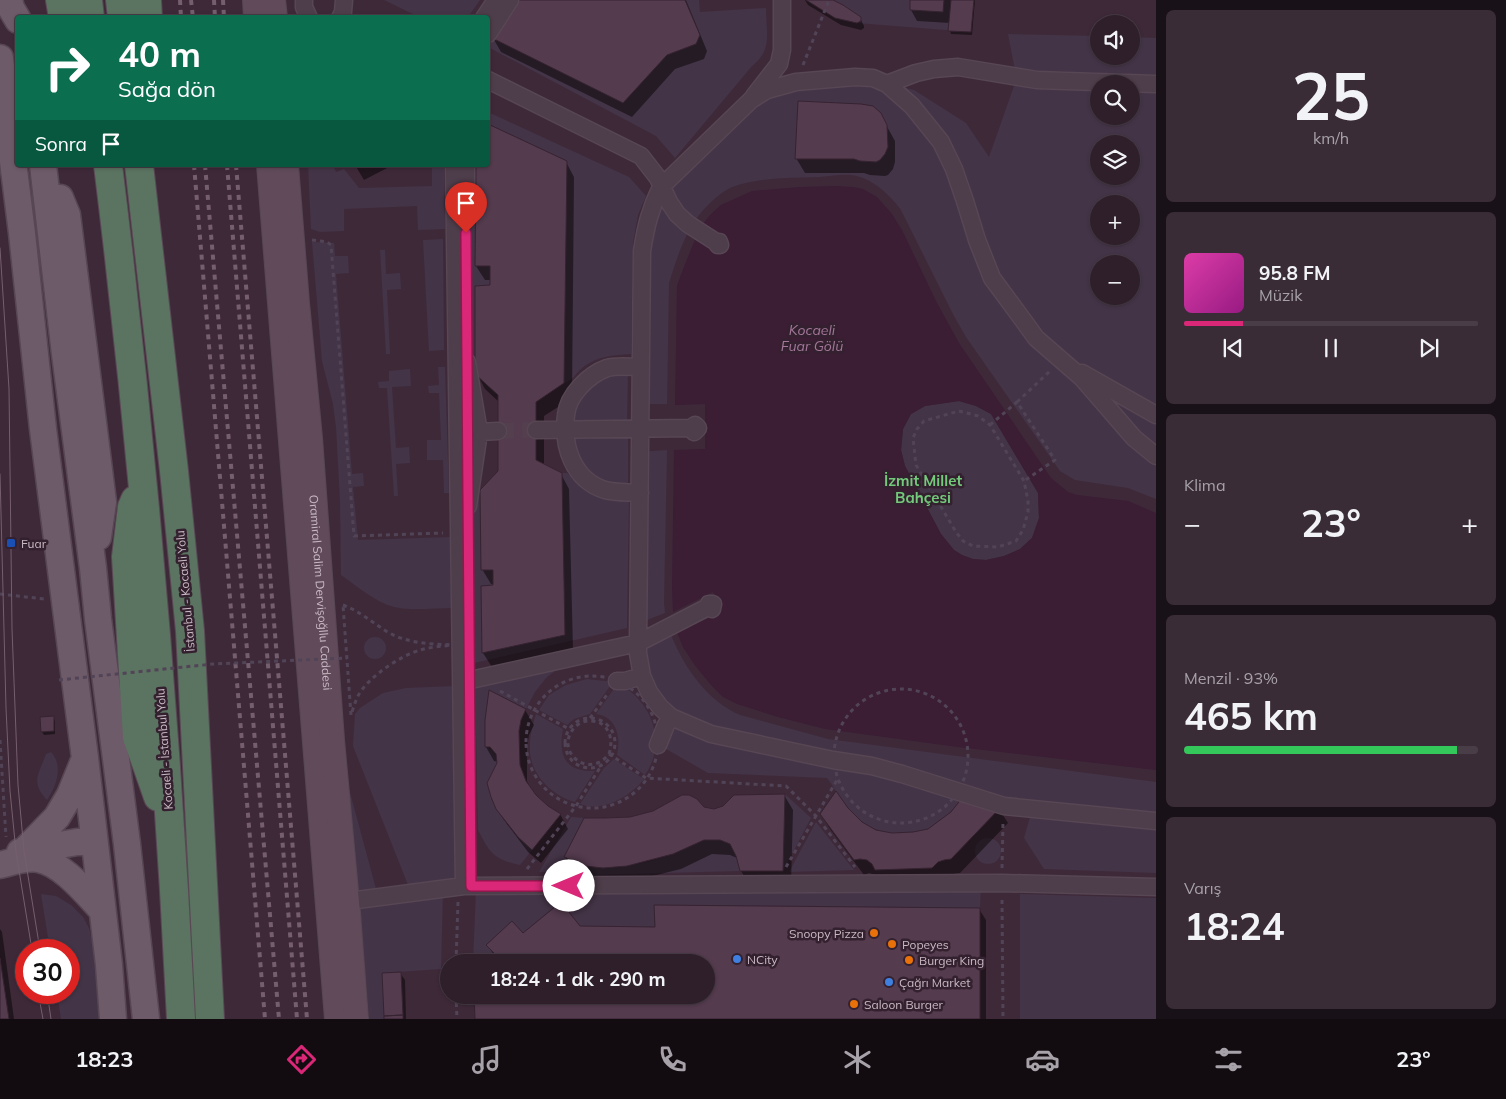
<!DOCTYPE html>
<html lang="tr">
<head>
<meta charset="utf-8">
<style>
  :root { --surface:#2e1f2b; --page:#3a2c37; --text:#f1f3f6; --muted:#a7a2a9; --line:#493d47; --accent:#db2777 }
  body { margin:0; font-family:Mulish,sans-serif; background:var(--page); color:var(--text); height:100vh; display:flex; flex-direction:column; font-size:19px; white-space:nowrap }
  * { box-sizing:border-box; margin:0 }
  p { font-size:16px; color:var(--muted) }
  .icon { flex:none; width:28px; height:28px; fill:none; stroke:currentColor; stroke-width:2; stroke-linecap:round; stroke-linejoin:round }
  .map { position:relative; flex:1; overflow:hidden }
  .side { display:flex; flex-direction:column; gap:10px; padding:10px; background:#191118; width:350px }
  .side>* { flex:none }
  .guide { position:absolute; left:15px; top:15px; width:475px; height:152px; border-radius:5px; box-shadow:0 1px 4px #0004,0 0 0 1px var(--line); background:#0b6e4f; color:#fff; overflow:hidden }
  .tools { position:absolute; left:1090px; top:15px; display:grid; gap:10px }
  .tools a { display:grid; place-items:center; width:50px; height:50px; border-radius:50%; background:var(--surface); box-shadow:0 1px 4px #0004,0 0 0 1px var(--line); font-size:25px }
  .speed { position:absolute; left:15px; top:939px; display:flex; gap:10px; font-size:25px; font-weight:700; text-align:center }
  .speed>* { display:grid; place-content:center; width:65px; height:65px; border-radius:50%; background:var(--surface); box-shadow:0 1px 4px #0004,0 0 0 1px var(--line); line-height:1 }
  .speed .limit { border:8px solid #d22; background:#fff; color:#111 }
  .pin { position:absolute; display:grid; place-items:center; width:42px; height:42px; color:#fff; margin:-51px -21px; border-radius:50% 50% 50% 0; rotate:-45deg; box-shadow:0 0 5px #0007 }
  .pin .icon { rotate:45deg }
  .me { position:absolute; width:55px; margin:-28px; rotate:270deg; stroke-linejoin:round; filter:drop-shadow(0 0 4px #0008) }
  .turn { display:flex; align-items:center; gap:18px; height:105px; padding:0 20px; font-size:22px }
  .turn .icon { width:65px; height:65px; stroke-width:2.5 }
  .turn b { display:block; font-size:35px; line-height:42px }
  .then { display:flex; align-items:center; height:48px; padding:0 20px; background:#0003; gap:10px; font-size:19px }
  .big { font-size:38px; font-weight:700; line-height:1.1 }
  .side .widget { flex:1; display:flex; flex-direction:column; justify-content:center; gap:8px; min-width:0; padding:0 18px; border-radius:8px; background:var(--page) }
  .side .dial { align-items:center; gap:0 }
  .dial b { font-size:65px; line-height:1 }
  .song { display:flex; align-items:center; gap:15px }
  .cover { width:60px; height:60px; border-radius:8px; background:linear-gradient(135deg,hsl(320 70% 55%),hsl(310 70% 35%)) }
  .played { height:5px; border-radius:2px; background:linear-gradient(90deg,var(--accent) 20%,var(--line) 20%) }
  .keys { display:flex; justify-content:space-around; direction:ltr }
  .heat { display:flex; justify-content:space-between; align-items:center; font-size:28px; direction:ltr }
  .charge { height:8px; border-radius:4px; background:linear-gradient(90deg,#34c759 93%,var(--line) 0) }
  .trip { position:absolute; left:440px; top:954px; width:275px; height:50px; border-radius:25px; background:var(--surface); box-shadow:0 1px 4px #0004,0 0 0 1px var(--line); font-weight:700; line-height:50px; text-align:center }
  .tab-bar { display:flex; height:80px; justify-content:space-around; align-items:center; background:#120c11; color:var(--muted) }
  .tab-bar .icon { width:35px; height:35px }
  .tab-bar .selected { color:var(--accent) }
  .tab-bar b { font-size:22px; color:var(--text) }
  main { display:flex; flex:1; min-height:0 }
  .map>svg:first-child { display:block }
</style>
</head>
<body>
<main>
<div class="map">
<svg width="1156" height="1019" viewBox="0 0 1156 1019">
  <rect width="100%" height="100%" fill="#3e2939"/>
  <path fill="#443447" fill-rule="evenodd" d="M384 0H480L468 17H419Z
    M685 0H699L700 12 766 8C766 32 773 50 752 66L675 158 656 136 488 47V45L492 38 623 103 667 55 696 44 700 35Z
    M806 0H974L971 32 857 23 835 18Z
    M1008 34 1099 36V56H1131V37L1156 38V75L1015 70Z
    M887 84 914 90 966 123 989 157 1014 86 1099 90V116H1131V91L1156 92V499L1128 488 1075 480 1060 471 966 337 954 316 901 210C890 195 875 181 857 176 845 173 830 176 819 177 790 178 759 177 732 187 723 191 714 199 708 205 687 225 677 257 669 283L667 404H641L642 251 664 191 754 105 769 95 798 87ZM798 102 861 104 873 106 881 113 888 147 885 154 880 160 876 162 854 159 795 158ZM1099 144H1131V176H1099ZM1099 204H1131V236H1099ZM1099 264H1131V296H1099Z
    M488 112 629 177 646 196 638 215 633 243 631 354C613 355 597 356 582 368 574 375 575 379 564 383L567 161 488 124Z
    M308 165H333L336 172 344 169 359 188 432 186V165H444L445 229 418 230 417 206 344 209V231L320 232 311 229Z
    M468 165H476L475 266H490V285L475 374 469 360Z
    M443 239 444 350 429 351 423 240Z
    M312 242 334 243 335 256H348L349 273 336 274 352 474 363 473 364 486 353 487 358 540 450 537 452 608C433 608 412 611 394 607 375 602 357 586 341 575L340 501 336 427 333 404 322 361Z
    M380 250H385L386 274 400 273 401 289 387 290 390 354H386Z
    M438 367H445L449 493H444L443 460H427V440H441L439 393H429L428 386 439 385Z
    M410 369 411 386 392 387 396 448 409 447 410 463 396 464 398 496H394L387 388H379L378 382 389 381V371Z
    M628 370 627 422 573 423V410L580 397 598 375Z
    M959 401 976 406 991 414 1038 493 1039 518 1032 538 1020 549 1004 556 986 560 973 559 962 555 954 550 941 534 905 466 901 450 903 429 911 414 925 406Z
    M628 433V488L606 486 578 462 572 434Z
    M667 450 664 603 665 613 639 623 640 452Z
    M562 473H567L578 483 593 492 629 496 627 628 474 663 472 508 480 490 481 569 493 570V585L481 586 482 653Z
    M671 635C684 667 707 701 740 715L828 739 1156 782V817L1031 805 720 733 675 715 653 689 642 649Z
    M364 648a11 11 0 1 1 22 0a11 11 0 1 1-22 0Z
    M565 663 546 678 535 692 526 709 489 691 485 720V747C506 751 494 791 497 807 499 819 523 841 532 850L520 865C493 859 490 853 478 830L475 683Z
    M587 679 613 682 590 714 574 719 567 725 539 710 549 695 566 685Z
    M618 683C651 701 668 741 645 775L617 755C621 737 617 717 596 714Z
    M455 686 458 881 408 885 353 746 355 714 360 708 383 693 406 688Z
    M536 714 563 729C558 756 565 772 595 771L575 802C553 796 532 776 530 753 529 739 532 727 536 714Z
    M673 723 871 770 962 798C953 810 941 824 927 829 907 837 877 835 860 820 853 813 845 806 840 797 835 790 832 784 827 778L708 773 661 746Z
    M51 752C64 766 56 787 47 800 30 782 39 774 46 754Z
    M614 759 644 779C631 796 602 813 580 804L604 768Z
    M348 785 376 889 356 891Z
    M785 794 811 818 783 871Z
    M1032 810 1156 821V873L1044 869 1024 838Z
    M571 817 584 818 564 857C571 860 578 865 585 866 610 872 649 863 673 854 696 845 704 833 730 844L736 856 740 871 589 875 539 872Z
    M816 822 854 870 789 872Z
    M975 851a13 13 0 1 1 26 0a13 13 0 1 1-26 0Z
    M981 888 980 908 654 905 655 927 580 926 560 902 523 933 512 922 486 945 497 956 489 962H473L476 890Z
    M443 892 441 969 383 973 384 1019H369L360 909 362 903Z
    M41 894 56 896 71 905 83 917 89 928 93 945 100 1019H61L57 993 69 992V950H50Z
    M1020 894 1156 898V1019H1020Z"/>
  <path fill="#3b1d34" fill-rule="evenodd" d="M837 186 853 187 863 189 877 197 892 214 903 232 937 303 959 343 1051 478 1068 492 1077 495 1128 501 1156 513V770L958 747 825 729 778 717 737 704 723 697 711 685 694 664 683 647 677 632 720 613 713 592 673 612 672 588 674 450 705 449V404L675 405 677 286 682 272 696 237 701 226 711 214 721 205 752 191 800 187ZM959 401 976 406 991 414 1038 493 1039 518 1032 538 1020 549 1004 556 986 560 973 559 962 555 954 550 941 534 905 466 901 450 903 429 911 414 925 406Z"/>
  <path fill="#0007" d="M519 0H686L707 51 704 59 675 69 632 117 501 52 493 38Z
    M805 0H830L860 18 864 26V28L861 30 841 25 808 5Z
    M912 0H975L972 35 951 34 950 30V23L917 21 911 10Z
    M880 114 895 141V162L893 169 888 175 885 176 870 175 864 173H805L796 158Z
    M488 126 566 162 574 177 572 398 544 416V465L561 474 569 489 573 649 492 667 483 653 495 584H491L482 569 499 472V402L485 389 477 374 491 287V280H485L476 266 477 165H488Z
    M355 165H393L364 180Z
    M490 692 525 710 534 725 529 735 527 747V781L531 790 548 807 560 814 568 829 541 863 528 852 507 824 498 808V762L494 761 486 747Z
    M53 717 55 721V734L44 735 42 732Z
    M784 795 793 810 791 885 750 886 741 871 737 858 730 855 712 854 681 869 636 880 594 881 574 872 565 857 630 818 703 808 714 810Z
    M847 809 861 823 875 831 892 834H913L999 809 1008 823 960 873 953 874 946 877 881 878 876 875 869 873 864 875 830 829 821 814Z
    M979 909 986 920V1019H476L475 995H706V962H491L496 958 488 946 523 935 580 928H656Z
    M0 929 2 932 14 1019H0Z
    M400 973 405 980 406 1019H386Z"/>
  <path fill="#543b4e" stroke="#362331" d="M517 0H685L700 35 696 44 667 55 623 103 492 38Z
    M806 0H833L843 5 861 17V21L857 23 835 18Z
    M910 0H944L943 12 910 10Z
    M951 0H974L971 32 948 31Z
    M798 101 861 104 873 106 881 113 887 125 888 147 885 154 880 160 876 162 860 161 854 159H795Z
    M488 124 567 161 564 383 536 402V460L562 473 565 635 482 653 481 586 493 585V570H481L480 490 498 471V395L475 374V286L490 285V266H475L476 165H488Z
    M489 690 526 709 521 720 519 731 520 765 526 781 536 795 548 806 561 814 532 850 518 837 496 809 491 797 487 783 497 763 496 754 490 747H485V720Z
    M54 716V731L41 732 40 717Z
    M836 791 848 808 862 822 876 830 892 833 913 832 928 829 951 812 962 798 1000 808 951 859 944 860 938 862 932 868 875 870 872 864 867 860 860 859 854 860 820 814Z
    M785 794 783 871H740L736 856 730 844 720 840H704L673 854 627 866 603 868 585 866 564 857 584 818H605L630 817 653 811 682 795H689L697 799 704 807 714 809 723 806 734 795Z
    M561 902 580 926 655 927 654 905 980 908V1019H475L474 995H706V962H489L497 956 486 945 512 921 523 933Z
    M0 958 9 1019H0Z
    M401 972 403 1015 384 1016 382 973Z
    M403 1015V1019H384V1016Z"/>
  <g fill="none" stroke-linecap="round" stroke-linejoin="round">
    <path stroke="#533f4e" stroke-width="16" stroke-dasharray="16 8" stroke-linecap="butt" d="M498 431 536 430"/>
    <g stroke="#574653" stroke-width="19">
      <path id="street" d="M304 0V7L309 18
        M340 18 343 12 344 0
        M484 18 496 0
        M488 34 510 0
        M488 80 641 156 658 178 669 202 677 214 688 224 716 242H719L720 245H718L716 242
        M887 84 916 73 934 69 958 67 1037 80 1156 84
        M754 96 779 64 782 50V0
        M454 165 464 886
        M466 165V196
        M467 362 479 432 468 506
        M1082 373 1156 415
        M536 430 691 428 694 432 698 428 695 425 691 428
        M479 432 498 431
        M1156 456 1134 438 1082 378 1036 338 1023 320 992 278 977 240 965 201 954 169 941 142 912 106 887 84 873 78 855 77 796 82 767 90 751 100 661 187C650 209 646 226 642 251L638 643V653L642 676 649 692 660 707 671 717 711 734 833 760 872 766 902 774 1004 806 1156 821
        M640 493C629 492 616 493 605 490 573 480 562 446 566 415 568 395 588 375 607 368 617 365 631 367 641 367
        M475 679 638 643 708 607 712 609 713 604H709L708 607
        M617 681H625L642 676
        M658 745 666 725 671 717
        M348 913 351 902 357 900 464 886 1002 883 1156 887"/>
    </g>
    <g stroke="#574653" stroke-width="26">
      <g id="secondary">
        <path d="M255 0 256 18"/>
        <path d="M273 0 275 18"/>
        <path d="M269 165 337 1019"/>
        <path id="s1" d="M286 165 297 303 310 438 332 740 348 913 356 1019"/>
      </g>
    </g>
    <g stroke="#574653" stroke-width="29">
      <path id="primary" d="M9 0 11 8 18 20
        M0 58 22 233 43 429 85 758 109 965 113 1019
        M43 165 65 354 93 568 98 619 127 844 146 1019
        M60 198 67 215 103 502 98 537
        M24 851 57 817 70 795 83 763
        M20 852 77 842H94
        M0 865C12 862 26 857 38 859 62 863 86 893 102 910"/>
    </g>
    <g stroke="#594754" stroke-width="30">
      <path id="highway" d="M60 0 63 18
        M88 0 90 18
        M120 0 122 18
        M147 0 148 18
        M108 165C143 449 167 733 181 1019
        M139 165 174 471 190 631 210 1019
        M135 500 132 507 126 557 137 737 158 797"/>
    </g>
    <path stroke="#524457" stroke-width="3" stroke-dasharray="4 4" stroke-linecap="butt" d="M803 65 829 0
      M312 240 327 242 331 245 354 536 443 533
      M1017 402 1050 371
      M959 411 978 416 990 425 1024 481 1028 501V512L1023 530 1016 541 998 547 973 546 963 541 956 532 916 465 913 438 917 429 924 421Z
      M990 425 1017 402 1055 460 1024 481
      M0 594 44 599V600
      M343 605C359 611 372 622 386 631 407 644 432 644 455 645 443 646 431 647 420 650 400 656 368 677 358 696 355 702 353 709 351 715Z
      M526 742a66 66 0 1 1 132 0a66 66 0 1 1-132 0Z
      M834 756a67 67 0 1 1 134 0a67 67 0 1 1-134 0Z
      M500 691 569 729
      M565 743a25 25 0 1 1 50 0a25 25 0 1 1-50 0Z
      M590 718 609 692
      M0 740 6 837
      M609 754C614 740 609 722 592 721 586 720 579 723 575 727 553 750 588 781 609 754L646 778 786 786 816 816 855 867
      M786 867 837 780
      M1002 868 1003 822
      M527 869 576 806 601 766
      M1002 900 1003 1019
      M456 962 458 902
      M456 995 457 1019"/>
    <use href="#street" stroke="#4e3d4a" stroke-width="16"/>
    <use href="#secondary" stroke="#614b5b" stroke-width="24"/>
    <use href="#primary" stroke="#6e5b69" stroke-width="26"/>
    <use href="#highway" stroke="#5b7361" stroke-width="28"/>
    <path stroke="#755f6f" stroke-width="1" d="M0 248 9 389 12 629 18 785 24 851 40 950
      M0 474 6 708 10 791 16 852 32 950
      M38 992 43 1019
      M47 992 51 1019"/>
    <path stroke="#755f6f" stroke-width="4" stroke-dasharray="5 5" stroke-linecap="butt" d="M180 0 181 18
      M191 0 193 18
      M214 0 215 18
      M223 0 224 18
      M194 165 265 1019
      M205 165 279 1019
      M227 165 297 1019
      M236 165 307 1019"/>
    <path stroke="#524457" stroke-width="3" stroke-dasharray="4 4" stroke-linecap="butt" d="M59 680 213 664 347 658"/>
  </g>
  <g fill="none" stroke-linecap="round" stroke-linejoin="round">
    <g stroke="#8e194d" stroke-width="12">
      <path id="route" d="M466 233 471 886H569"/>
    </g>
    <use href="#route" stroke="#db2777" stroke-width="9"/>
  </g>
  <rect fill="#1a4fb4" stroke="#34212f" stroke-width="2" x="6" y="538" width="10" height="10" rx="2.5"/>
  <g fill="#e8710a" stroke="#34212f" stroke-width="2">
    <circle cx="874" cy="933" r="5"/>
    <circle cx="892" cy="944" r="5"/>
    <circle cx="909" cy="960" r="5"/>
    <circle cx="854" cy="1004" r="5"/>
  </g>
  <g fill="#3f7fe0" stroke="#34212f" stroke-width="2">
    <circle cx="737" cy="959" r="5"/>
    <circle cx="889" cy="982" r="5"/>
  </g>
  <g text-anchor="middle" dominant-baseline="central" stroke-width="5" stroke-linejoin="round" paint-order="stroke">
    <g font-size="12" fill="#c9b9c4" stroke="#34212f" text-anchor="start">
      <text x="21" y="543">Fuar</text>
      <text x="864" y="933" text-anchor="end">Snoopy Pizza</text>
      <text x="902" y="944">Popeyes</text>
      <text x="747" y="959">NCity</text>
      <text x="919" y="960">Burger King</text>
      <text x="899" y="982">Çağrı Market</text>
      <text x="864" y="1004">Saloon Burger</text>
    </g>
    <g font-size="12" fill="#c9b9c4" stroke="#34212f">
      <text transform="translate(185 591) rotate(-95)">İstanbul - Kocaeli Yolu</text>
      <text stroke="none"><textPath href="#s1" startOffset="429">Oramiral Salim Dervişoğllu Caddesi</textPath></text>
      <text transform="translate(164 749) rotate(-94)">Kocaeli - İstanbul Yolu</text>
    </g>
    <g font-size="14" font-style="italic" fill="#a37799" stroke="#34212f">
      <text x="812" y="330">Kocaeli<tspan x="812" dy="16">Fuar Gölü</tspan></text>
    </g>
    <g font-size="15" font-weight="bold" fill="#73ca7b" stroke="#34212f">
      <text x="923" y="480">İzmit Millet<tspan x="923" dy="17">Bahçesi</tspan></text>
    </g>
  </g>
</svg>
<div class="tools">
<a><svg class="icon" aria-label="sound" viewBox="0 0 24 24"><path d="M4 9h4l5-4v14l-5-4H4zM17 9q2 3 0 6"/></svg></a>
<a><svg class="icon" aria-label="search" viewBox="0 0 24 24"><circle cx="10" cy="10" r="6"/><path d="M15 15l6 6"/></svg></a>
<a><svg class="icon" aria-label="layers" viewBox="0 0 24 24"><path d="M12 4l9 5-9 5-9-5zM3 14l9 5 9-5"/></svg></a>
<a>+</a>
<a>−</a>
</div>
<div class="speed"><div class="limit">30</div></div>
<div class="pin" style="left:466px;top:233px;background:#d93025"><svg class="icon" aria-label="arrive" viewBox="0 0 24 24"><path d="M6 21V4h12l-3 4 3 4H6"/></svg></div>
<svg class="me" style="left:569px;top:886px" viewBox="-20 -20 40 40"><circle r="19" fill="#fff"/><path d="M0-13L10 11 0 6-10 11z" fill="#db2777"/></svg>
<div class="trip">18:24 · 1 dk · 290 m</div>
<div class="guide">
<div class="turn"><svg class="icon" aria-label="right" viewBox="0 0 24 24"><path d="M7 20v-9h11M14 6l5 5-5 5"/></svg><div><b>40 m</b>Sağa dön</div></div>
<div class="then">Sonra<svg class="icon" aria-label="arrive" viewBox="0 0 24 24"><path d="M6 21V4h12l-3 4 3 4H6"/></svg></div>
</div>
</div>
<section class="side">
<div class="widget dial"><b>25</b><p>km/h</p></div>
<div class="widget">
<div class="song"><i class="cover"></i><div><b>95.8 FM</b><p>Müzik</p></div></div>
<div class="played"></div>
<div class="keys"><svg class="icon" aria-label="previous" viewBox="0 0 24 24"><path d="M18 5L8 12l10 7zM5 5v14"/></svg><svg class="icon" aria-label="pause" viewBox="0 0 24 24"><path d="M8 5v14M16 5v14"/></svg><svg class="icon" aria-label="next" viewBox="0 0 24 24"><path d="M6 5l10 7-10 7zM19 5v14"/></svg></div>
</div>
<div class="widget"><p>Klima</p>
<div class="heat"><a>−</a><b class="big">23°</b><a>+</a></div>
</div>
<div class="widget"><p>Menzil · 93%</p><b class="big">465 km</b><div class="charge"></div></div>
<div class="widget"><p>Varış</p><b class="big">18:24</b></div>
</section>
</main>
<nav class="tab-bar">
<b>18:23</b>
<svg class="icon selected" aria-label="directions" viewBox="0 0 24 24"><path d="M12 3l9 9-9 9-9-9zM9 14v-3h6M13 9l2 2-2 2"/></svg>
<svg class="icon" aria-label="music" viewBox="0 0 24 24"><path d="M9 18V5l10-2v13"/><circle cx="6" cy="18" r="3"/><circle cx="16" cy="16" r="3"/></svg>
<svg class="icon" aria-label="phone" viewBox="0 0 24 24"><path d="M5 4h4l2 5-3 2q2 4 5 5l2-3 5 2v4C11 20 4 13 5 4z"/></svg>
<svg class="icon" aria-label="climate" viewBox="0 0 24 24"><path d="M12 3v18M4 7l16 10M4 17L20 7"/></svg>
<svg class="icon" aria-label="car" viewBox="0 0 24 24"><path d="M5 17H2v-5l4-1 3-4h7l3 4 3 1v5h-3M9 17h6M6 11h13"/><circle cx="7" cy="17" r="2"/><circle cx="17" cy="17" r="2"/></svg>
<svg class="icon" aria-label="filters" viewBox="0 0 24 24"><path d="M4 7h16M4 17h16"/><circle cx="9" cy="7" r="2"/><circle cx="15" cy="17" r="2"/></svg>
<b>23°</b>
</nav>
</body>
</html>
